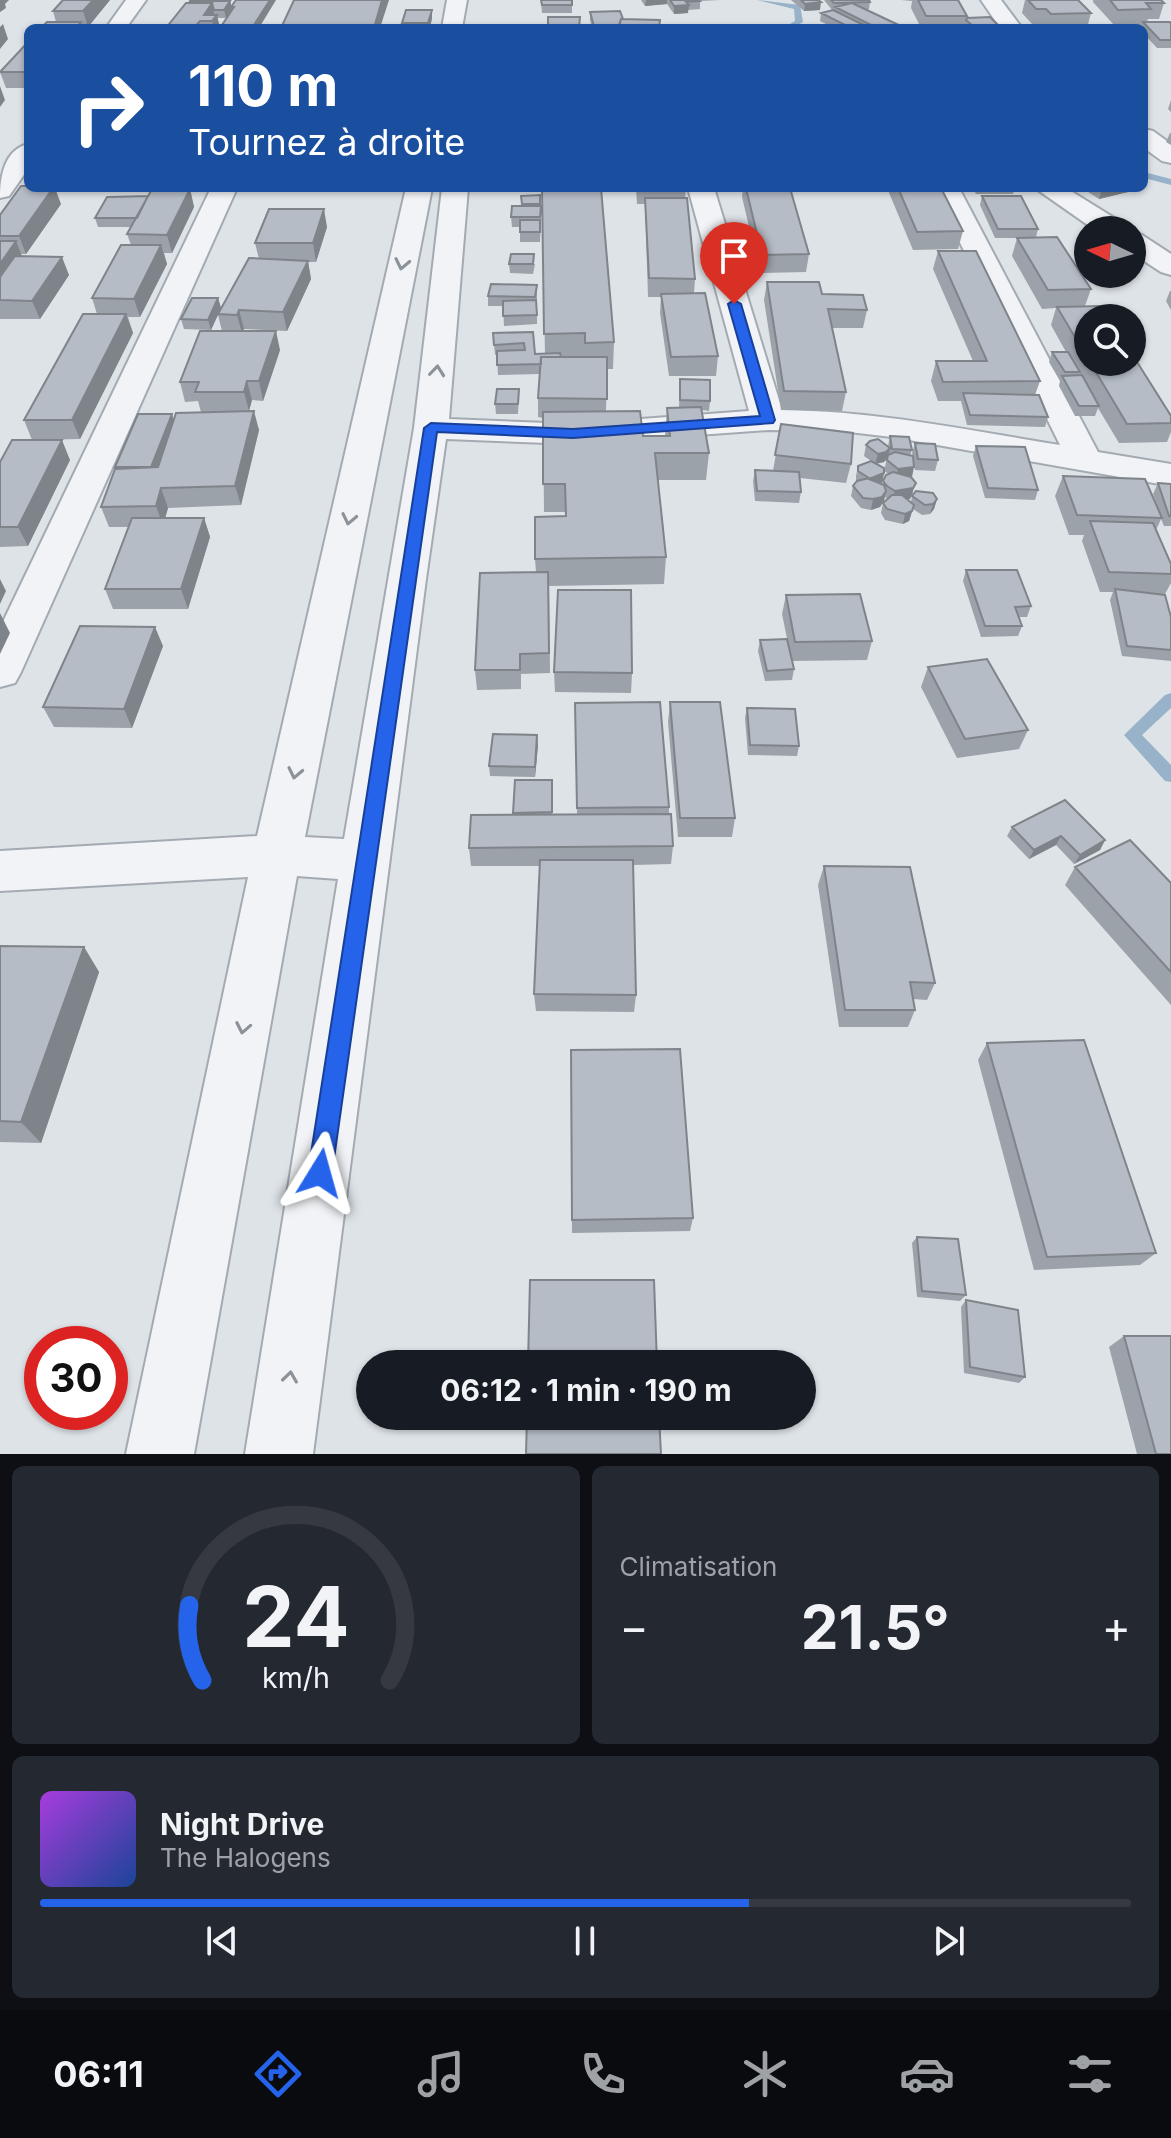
<!DOCTYPE html>
<html lang="fr">
<head>
<meta charset="utf-8">
<style>
  :root { --surface:#171b24; --page:#242831; --text:#f1f3f6; --muted:#9ea1a6; --line:#363941; --accent:#2563eb }
  body { margin:0; font-family:Inter,sans-serif; background:var(--page); color:var(--text); height:100vh; display:flex; flex-direction:column; font-size:30px; white-space:nowrap }
  * { box-sizing:border-box; margin:0 }
  p { font-size:26px; color:var(--muted) }
  .icon { flex:none; width:44px; height:44px; fill:none; stroke:currentColor; stroke-width:2; stroke-linecap:round; stroke-linejoin:round }
  .map { position:relative; height:1454px; overflow:hidden }
  .drawer { display:flex; flex-direction:column; gap:12px; padding:12px; background:#0d0f14; flex:1 }
  .drawer>* { flex:none }
  .guide { position:absolute; left:24px; top:24px; width:1124px; height:168px; border-radius:12px; box-shadow:0 2px 6px #0004; background:#1a4fa0; color:#fff; overflow:hidden }
  .needle { width:52px; rotate:275deg }
  .fabs { position:absolute; left:1074px; top:216px; display:grid; gap:16px }
  .fabs a { display:grid; place-items:center; width:72px; height:72px; border-radius:50%; background:var(--surface); box-shadow:0 2px 6px #0004; font-size:40px }
  .speed { position:absolute; left:24px; top:1326px; display:flex; gap:16px; font-size:40px; font-weight:700; text-align:center }
  .speed>* { display:grid; place-content:center; width:104px; height:104px; border-radius:50%; background:var(--surface); box-shadow:0 2px 6px #0004; line-height:1 }
  .speed .limit { border:12px solid #d22; background:#fff; color:#111 }
  .pin { position:absolute; display:grid; place-items:center; width:68px; height:68px; color:#fff; margin:-82px -34px; border-radius:50% 50% 50% 0; rotate:-45deg; box-shadow:0 0 8px #0007 }
  .pin .icon { rotate:45deg }
  .me { position:absolute; width:88px; margin:-44px; rotate:8deg; stroke-linejoin:round; filter:drop-shadow(0 0 6px #0008) }
  .turn { display:flex; align-items:center; gap:28px; height:168px; padding:0 32px; font-size:36px }
  .turn .icon { width:104px; height:104px; stroke-width:2.5 }
  .turn b { display:block; font-size:56px; line-height:68px }
  .big { font-size:60px; font-weight:700; line-height:1.1 }
  .drawer .card { flex:1; display:flex; flex-direction:column; justify-content:center; gap:12px; min-width:0; padding:0 28px; border-radius:12px; background:var(--page) }
  .drawer .dial { align-items:center; gap:0 }
  .dial svg { height:208px; overflow:visible; fill:none; stroke:var(--line); stroke-width:7; stroke-linecap:round; text-anchor:middle }
  .dial text { fill:var(--text); stroke:none }
  .song { display:flex; align-items:center; gap:24px }
  .cover { width:96px; height:96px; border-radius:12px; background:linear-gradient(135deg,hsl(280 70% 55%),hsl(220 70% 35%)) }
  .played { height:8px; border-radius:4px; background:linear-gradient(90deg,var(--accent) 65%,var(--line) 65%) }
  .keys { display:flex; justify-content:space-around; direction:ltr }
  .heat { display:flex; justify-content:space-between; align-items:center; font-size:44px; direction:ltr }
  .drawer .tiles { flex:1; display:grid; gap:12px; grid-template-columns:1fr 1fr }
  .card:last-child { grid-column:span 2 }
  .trip { position:absolute; left:356px; top:1350px; width:460px; height:80px; border-radius:40px; background:var(--surface); box-shadow:0 2px 6px #0004; font-weight:700; line-height:80px; text-align:center }
  .tab-bar { display:flex; height:128px; justify-content:space-around; align-items:center; background:#090b0e; color:var(--muted) }
  .tab-bar .icon { width:56px; height:56px }
  .tab-bar .selected { color:var(--accent) }
  .tab-bar b { font-size:36px; color:var(--text) }
  .map>svg:first-child { display:block }
</style>
</head>
<body>
<div class="map">
<svg width="1171" height="1454" viewBox="0 0 1171 1454">
  <rect width="100%" height="100%" fill="#dee3e8"/>
  <g fill="none" stroke-linecap="round" stroke-linejoin="round">
    <path fill="#98b3c9" fill-rule="evenodd" d="M757 0 800 5 803 22 793 28H783L795 21 794 9Z
      M1144 172 1171 179V185L1144 178Z
      M1171 693V708L1142 735 1171 765V782L1165 781 1124 735 1165 695Z"/>
    <g stroke="#a3aab2" stroke-width="4">
      <path id="street" d="M126 0H146L126 28H106Z
        M447 0H467L462 28H442Z
        M981 0H1001L1022 28H1000Z
        M1144 129 1153 131 1171 144V163L1162 161 1144 148Z
        M28 144V169L9 196 0 198C0 177 4 150 28 144Z
        M211 188H237L21 672 15 683 0 687V628Z
        M406 188H432L305 837 344 839 414 428 442 188H468L449 419 573 424 749 411 688 188H714L782 410C876 411 967 430 1060 445L933 188H959L1098 452 1171 464V486L892 437 840 431 768 430 573 444 446 439 426 579 313 1454H245L338 879 297 876 194 1454H126L248 877 0 891V851L257 836Z
        M1035 188H1066L1124 224 1128 230H1095Z
        M1132 233 1142 235 1171 254V275L1161 272 1132 253Z"/>
    </g>
    <use href="#street" fill="#f1f3f6" fill-rule="evenodd"/>
  </g>
  <path fill="#9ca2a9" fill-rule="evenodd" d="M63 0H110L88 27H83V28H41L56 22 53 11Z
    M168 0H231V7L276 0 232 11 231 9 226 18H217L220 28H166L196 0Z
    M541 0H572V13H542Z
    M641 0H720L700 1V9L688 10V13L674 14 667 4 645 6Z
    M791 0H818L820 10 804 11Z
    M824 0H869L870 2 869 9 866 10 905 28H834L820 21 821 13 832 10Z
    M901 0H958L967 16V18L1001 28H921L911 8 912 1Z
    M1025 0H1078L1091 13 1087 28H1045L1042 24H1032L1022 13Z
    M1093 0H1161L1164 3 1159 19H1148L1147 22 1171 24V48H1157L1144 34V28H1141L1142 25H1114L1093 2Z
    M590 12 623 19 660 20V28H592L590 20Z
    M432 18 430 28H401L403 27 402 23Z
    M28 42V88H6L0 72Z
    M1171 100V112L1168 109Z
    M1170 133H1171V145L1166 142Z
    M542 188 614 342 613 369H607L606 411 643 436H665L667 408H679L680 379 710 401 709 411 702 410 709 453 706 480H658L666 557 664 584 549 586 550 673 521 674V689L477 690 475 670 536 572 535 559 566 516V512H544L543 418 538 417V398L540 374 498 375 497 355H495L493 333 533 332 535 354H545Z
    M636 188H686L685 198 695 279 694 293 718 356 716 376H669L660 313 661 297H648L645 204H637Z
    M743 188H790L809 254 806 272 760 273 742 197Z
    M887 188H941L963 231 958 249 913 250Z
    M973 188H1015L1013 194H976Z
    M1082 188H1130L1128 192 1099 199Z
    M190 189 194 207 172 253H164L167 264 140 317H128L133 333 80 439 32 440 24 420 97 314 92 298 131 245 127 234 131 227H98L95 218 148 196Z
    M540 195 541 216 540 242H520V227H512L511 217 521 206V196Z
    M982 196 1038 229 1036 237 1091 289 1085 306 1088 318V362H1132L1171 416V432L1167 442 1119 443 1098 408 1095 416H1075L1059 386 1060 381 1049 362 1052 352H1066L1051 325 1056 308 1042 309 1012 256 1017 238H995L980 205Z
    M61 204 26 254H21V256L69 275 40 319H0V215Z
    M327 227 316 262H308L311 279 287 331 244 329 243 331 280 350 263 401 252 400 249 411 259 430 241 505 168 508 165 518H204L210 537 188 609H113L105 589 129 527H109L101 507 115 469V467L174 420 246 411 201 412 198 401 185 402 180 382 222 331 218 315 211 330 184 329 181 319 218 298 221 308 259 259 255 243Z
    M938 251 1040 381 1035 395 1048 417 1045 427 967 425 961 401H938L931 381 936 361H973L933 269Z
    M509 264H535L533 274 510 273Z
    M767 282 822 294 867 310 863 328H832L846 392 842 411 781 410 764 300Z
    M537 285V324L504 326 503 306H488V296Z
    M1170 291H1171V310L1166 301Z
    M519 389 518 414H496L495 404Z
    M781 424 851 464 846 483 800 478 801 492 799 503 755 501 753 481 755 470 773 471Z
    M890 436 912 450 910 456 913 493 910 499H907L911 502 912 496 937 499 934 509 930 514 922 515 913 509 909 521 903 524 885 520 881 513 883 503 888 499 885 497 880 507 871 510 861 508 851 496 853 486 856 482V476L858 466 874 463 864 456 866 445 888 446ZM887 458 884 471 889 474 886 475 883 484 882 483 884 473 876 464 884 462Z
    M915 443 938 460 935 471 915 470 912 453Z
    M976 446 1038 490 1035 500 985 498 973 456Z
    M70 460 28 546 0 547V462Z
    M1063 476 1160 514 1153 494 1158 483 1171 484V526H1164L1161 519 1156 530 1171 564V583L1165 594H1155L1171 617V661L1122 656 1110 600 1113 592H1100L1082 541 1084 535H1069L1055 496Z
    M966 570 1031 606 1027 617H1018L1022 626 1018 636 981 637 963 581Z
    M786 595 872 641 867 660 792 661 794 669 792 680 765 681 758 651 760 640 789 648 782 614Z
    M163 646 132 728 54 727 43 707Z
    M928 667 1028 730 1019 749 957 758 921 687Z
    M554 672 632 673 631 693 555 692Z
    M670 702 735 818 732 837H678L668 722Z
    M575 703 669 807V814L673 846 671 864 633 865 636 995 634 1012 536 1011 534 994 540 866H471L469 848 514 815 515 780H552V815H577Z
    M747 708 799 746 797 756 748 755 745 718Z
    M537 735 538 745 535 777 490 776 489 766Z
    M1012 827 1105 840 1100 850 1074 864 1056 845 1029 859 1007 836Z
    M824 866 935 983 927 1000 913 999 915 1010 908 1027H839L818 885Z
    M1075 867 1171 883V1005L1065 885Z
    M0 946 84 947 99 972 41 1143 0 1142Z
    M987 1043 1156 1253 1140 1265 1034 1270 978 1060Z
    M571 1050 693 1218 690 1231 572 1233Z
    M917 1237 966 1295 960 1301 917 1297 912 1243Z
    M966 1300 1025 1377 1019 1383 964 1373 961 1307Z
    M1124 1336 1171 1454H1137L1109 1347Z"/>
  <path fill="#7f848a" d="M0 0H9L5 4 6 8 0 12Z
    M93 0H110L88 27 83 11Z
    M270 0H276L259 28H252Z
    M382 0H389L380 28H374Z
    M646 0H667V4L645 6Z
    M230 1 232 9 226 18 224 10Z
    M821 2 820 10 804 11 805 4Z
    M212 3 215 17 217 15 220 28H214L212 21 204 15Z
    M689 5 688 13 674 14V6Z
    M432 10V18L430 28H428V23Z
    M3 24 8 39 0 49V27Z
    M0 86 5 100 0 107Z
    M53 188H55L61 204 26 254 19 236Z
    M1109 188H1130L1128 192 1099 199 1102 189Z
    M190 189 194 207 172 253 167 235Z
    M324 209 327 227 316 262 313 243Z
    M16 241 23 259 0 293V264Z
    M161 245 167 264 140 317 134 299Z
    M62 257 69 275 40 319 32 301Z
    M308 261 311 279 287 331 283 312Z
    M218 298 221 308 211 330 208 320Z
    M239 310 244 329 242 333 237 315Z
    M126 314 133 333 80 439 72 420Z
    M276 331 280 350 263 401 259 381Z
    M247 381 252 400 249 411 244 392Z
    M254 411 259 430 241 505 235 486Z
    M172 414 175 424 154 477 151 467Z
    M62 440 70 460 28 546 18 527Z
    M890 448 888 458 884 462 875 464 878 454Z
    M914 467 912 477 895 479 898 469Z
    M884 473 882 483 869 479Z
    M916 483 910 499 892 501 895 491Z
    M161 488 168 508 163 526 156 506Z
    M886 491 884 501 880 507 871 510 873 499Z
    M937 499 934 509 930 514 933 504Z
    M914 505 909 521 903 524 905 514Z
    M204 518 210 537 188 609 181 589Z
    M0 579 6 591 0 604Z
    M0 613 10 633 0 654Z
    M155 627 163 646 132 728 124 709Z
    M537 735 538 745 535 777V767Z
    M1061 836 1056 845 1029 859 1034 850Z
    M1105 840 1100 850 1074 864 1080 855Z
    M84 947 99 972 41 1143 21 1122Z"/>
  <path fill="#b5bcc5" stroke="#7f848a" stroke-width="2" d="M63 0H93L83 11H53Z
    M236 0H270L252 28H220L234 7H231Z
    M294 0H382L374 28H281Z
    M541 0H572V5H542Z
    M670 0H699L700 1 686 2 689 5 674 6Z
    M801 0H818L821 2 805 4Z
    M831 0H869L870 2 834 3Z
    M918 0H958L967 16H926Z
    M1028 0H1078L1091 13 1051 14 1046 9H1036Z
    M1110 0H1161L1164 3H1146L1151 9 1118 10Z
    M190 1H230L224 10H214L212 3H189Z
    M186 3H212L204 15H217L212 21H200L194 28H166Z
    M852 3 905 28H877L835 7Z
    M406 10H432L428 23H402Z
    M833 10 870 28H851L821 13Z
    M620 11 623 19H621L619 25 594 26 590 12Z
    M548 17H580L579 28H548Z
    M990 17 1001 28H975L966 20 967 18Z
    M621 19 660 20 659 28H619Z
    M47 22H81L76 28H41Z
    M1143 22H1170L1171 24V40H1160Z
    M936 25H969L971 28H938Z
    M28 42V72H0Z
    M21 186H28V188H53L19 236H0V215Z
    M542 188H601L614 342 585 343V333L544 334Z
    M746 188H790L809 254 762 255Z
    M898 188H941L963 231 917 232Z
    M152 189H190L167 235 127 234Z
    M540 195V204H522L521 196Z
    M148 196 137 218H95L107 197Z
    M982 196H1021L1038 229H998Z
    M645 198H687L695 279 649 278Z
    M512 206H541L540 217H511Z
    M269 209H324L313 243H255Z
    M520 220H540V232H520Z
    M1057 237 1091 289 1048 290 1017 238Z
    M0 241H16L0 264Z
    M121 245H161L134 299 92 298Z
    M938 251H976L1040 381 943 382 936 361H987Z
    M511 254H534L533 264H509Z
    M15 256 62 257 32 301 0 300V277Z
    M249 258 308 261 283 312 239 310 237 315 218 314Z
    M767 282H819L822 294 863 295 867 310 828 309 846 392 784 391Z
    M491 284 537 285 535 297 488 296Z
    M705 293 718 356 671 357 661 294Z
    M192 298H218L208 320 181 319Z
    M536 300 537 315 503 316V301Z
    M1102 306 1109 318H1088V359L1057 307Z
    M83 314H126L72 420H24Z
    M200 331H276L259 381H247L244 392H195L199 382H180Z
    M533 332 535 354 560 353 561 357H541V364L497 365V351L525 350 524 343 494 345 493 333Z
    M1052 352H1068L1080 372H1065Z
    M1132 354 1171 416V423L1127 424 1090 362H1132Z
    M541 357H607V399L538 398Z
    M1082 375 1099 406H1079L1062 376Z
    M680 379 710 380V401L680 400Z
    M497 389H519L518 404H495Z
    M963 393 1039 395 1048 417 970 415Z
    M701 407 709 453H655L666 557 535 559V517L566 516 565 484H543V412L640 411 643 436H670L667 408Z
    M254 411 235 486 161 488 156 506 101 507 115 469 158 467 176 413Z
    M138 414H172L151 467H115Z
    M781 424 853 433 851 464 775 455Z
    M890 436 909 437 912 450 892 449Z
    M878 439 890 448 886 452 878 454 866 445 870 441Z
    M12 440H62L18 527H0V462Z
    M915 443 935 444 938 460 918 459Z
    M976 446 1025 447 1038 490 988 488Z
    M895 452 913 456 914 467 898 469 887 460 888 455Z
    M871 461 884 468V473L869 479 884 485 886 491 882 497 873 499 863 498 853 486 857 481 869 478 858 471V466Z
    M755 470 799 472 801 492 757 491Z
    M893 472 911 477 916 483 913 488 895 491 887 486 883 481 886 475Z
    M1063 476 1145 479 1162 518 1077 515Z
    M1158 483 1171 484V516H1169Z
    M916 491 933 493 937 499 933 504 925 505 912 496Z
    M892 495H902L914 505 912 511 905 514 887 509 883 503Z
    M132 518H204L181 589H105Z
    M1090 521 1153 523 1171 564V574L1109 572Z
    M966 570H1017L1031 606 1015 607 1022 626H985Z
    M548 572 549 653 520 654V670H475L480 573Z
    M1115 589 1165 595 1171 617V650L1127 646Z
    M558 590H631L632 673 554 672Z
    M860 594 872 641 795 642 786 595Z
    M80 626 155 627 124 709 43 707Z
    M787 639 794 669 767 671 760 640Z
    M987 659 1028 730 965 739 928 667Z
    M660 702 669 807 577 808 575 703Z
    M670 702H720L735 818H680Z
    M747 708 795 709 799 746 750 745Z
    M493 734 537 735 535 767 489 766Z
    M515 780H552V812L513 813Z
    M1065 800 1105 840 1080 855 1061 836 1034 850 1012 827Z
    M671 814 673 846 469 848 471 815Z
    M1130 840 1171 883V972L1075 867Z
    M540 860H633L636 995 534 994Z
    M824 866 910 867 935 983 910 982 915 1010H845Z
    M0 946 84 947 21 1122 0 1121Z
    M1084 1040 1156 1253 1047 1257 987 1043Z
    M680 1049 693 1218 572 1220 571 1050Z
    M917 1237 958 1239 966 1295 922 1291Z
    M530 1280H654L657 1364H528Z
    M966 1300 1018 1310 1025 1377 970 1367Z
    M1124 1336H1171V1454H1156Z
    M527 1416H659L661 1454H526Z"/>
  <defs><path id="oneway-chevron" d="M-2-3.5L2.5 0L-2 3.5" fill="none" stroke-width="1.6" stroke-linecap="round" stroke-linejoin="round" transform="scale(2)"/></defs>
  <g stroke="#8c929a">
    <use href="#oneway-chevron" transform="translate(402 264) rotate(102)"/>
    <use href="#oneway-chevron" transform="translate(437 371) rotate(-84)"/>
    <use href="#oneway-chevron" transform="translate(349 519) rotate(102)"/>
    <use href="#oneway-chevron" transform="translate(295 773) rotate(102)"/>
    <use href="#oneway-chevron" transform="translate(243 1028) rotate(101)"/>
    <use href="#oneway-chevron" transform="translate(290 1377) rotate(-82)"/>
  </g>
  <path fill="#2563eb" stroke="#184099" stroke-width="2" d="M734 300 741 304 775 420 773 423 573 438 437 432 332 1173 328 1181 320 1185 311 1181 308 1173 424 428 431 423 573 429 760 416 728 304Z"/>
</svg>
<div class="fabs">
<a><svg class="needle" viewBox="-14 -14 28 28"><path d="M0-13l5 13h-10z" fill="#e53935"/><path d="M0 13l5-13h-10z" fill="#9ea1a6"/></svg></a>
<a><svg class="icon" aria-label="search" viewBox="0 0 24 24"><circle cx="10" cy="10" r="6"/><path d="M15 15l6 6"/></svg></a>
</div>
<div class="speed"><div class="limit">30</div></div>
<div class="pin" style="left:734px;top:304px;background:#d93025"><svg class="icon" aria-label="arrive" viewBox="0 0 24 24"><path d="M6 21V4h12l-3 4 3 4H6"/></svg></div>
<svg class="me" style="left:320px;top:1173px" viewBox="-20 -20 40 40"><path d="M0-17L14 15 0 8-14 15z" fill="#2563eb" stroke="#fff" stroke-width="4"/></svg>
<div class="trip">06:12 · 1 min · 190 m</div>
<div class="guide">
<div class="turn"><svg class="icon" aria-label="right" viewBox="0 0 24 24"><path d="M7 20v-9h11M14 6l5 5-5 5"/></svg><div><b>110 m</b>Tournez à droite</div></div>
</div>
</div>
<section class="drawer">
<div class="tiles">
<div class="card dial"><svg viewBox="0 0 100 80">
<path d="M14 69A42 42 0 1 1 86 69"/>
<path d="M14 69A42 42 0 0 1 9 40" stroke="#2563eb"/>
<text x="50" y="56" font-size="32" font-weight="700">24</text>
<text x="50" y="72" font-size="11">km/h</text>
</svg></div>
<div class="card"><p>Climatisation</p>
<div class="heat"><a>−</a><b class="big">21.5°</b><a>+</a></div>
</div>
<div class="card">
<div class="song"><i class="cover"></i><div><b>Night Drive</b><p>The Halogens</p></div></div>
<div class="played"></div>
<div class="keys"><svg class="icon" aria-label="previous" viewBox="0 0 24 24"><path d="M18 5L8 12l10 7zM5 5v14"/></svg><svg class="icon" aria-label="pause" viewBox="0 0 24 24"><path d="M8 5v14M16 5v14"/></svg><svg class="icon" aria-label="next" viewBox="0 0 24 24"><path d="M6 5l10 7-10 7zM19 5v14"/></svg></div>
</div>
</div>
</section>
<nav class="tab-bar">
<b>06:11</b>
<svg class="icon selected" aria-label="directions" viewBox="0 0 24 24"><path d="M12 3l9 9-9 9-9-9zM9 14v-3h6M13 9l2 2-2 2"/></svg>
<svg class="icon" aria-label="music" viewBox="0 0 24 24"><path d="M9 18V5l10-2v13"/><circle cx="6" cy="18" r="3"/><circle cx="16" cy="16" r="3"/></svg>
<svg class="icon" aria-label="phone" viewBox="0 0 24 24"><path d="M5 4h4l2 5-3 2q2 4 5 5l2-3 5 2v4C11 20 4 13 5 4z"/></svg>
<svg class="icon" aria-label="climate" viewBox="0 0 24 24"><path d="M12 3v18M4 7l16 10M4 17L20 7"/></svg>
<svg class="icon" aria-label="car" viewBox="0 0 24 24"><path d="M5 17H2v-5l4-1 3-4h7l3 4 3 1v5h-3M9 17h6M6 11h13"/><circle cx="7" cy="17" r="2"/><circle cx="17" cy="17" r="2"/></svg>
<svg class="icon" aria-label="filters" viewBox="0 0 24 24"><path d="M4 7h16M4 17h16"/><circle cx="9" cy="7" r="2"/><circle cx="15" cy="17" r="2"/></svg>
</nav>
</body>
</html>
